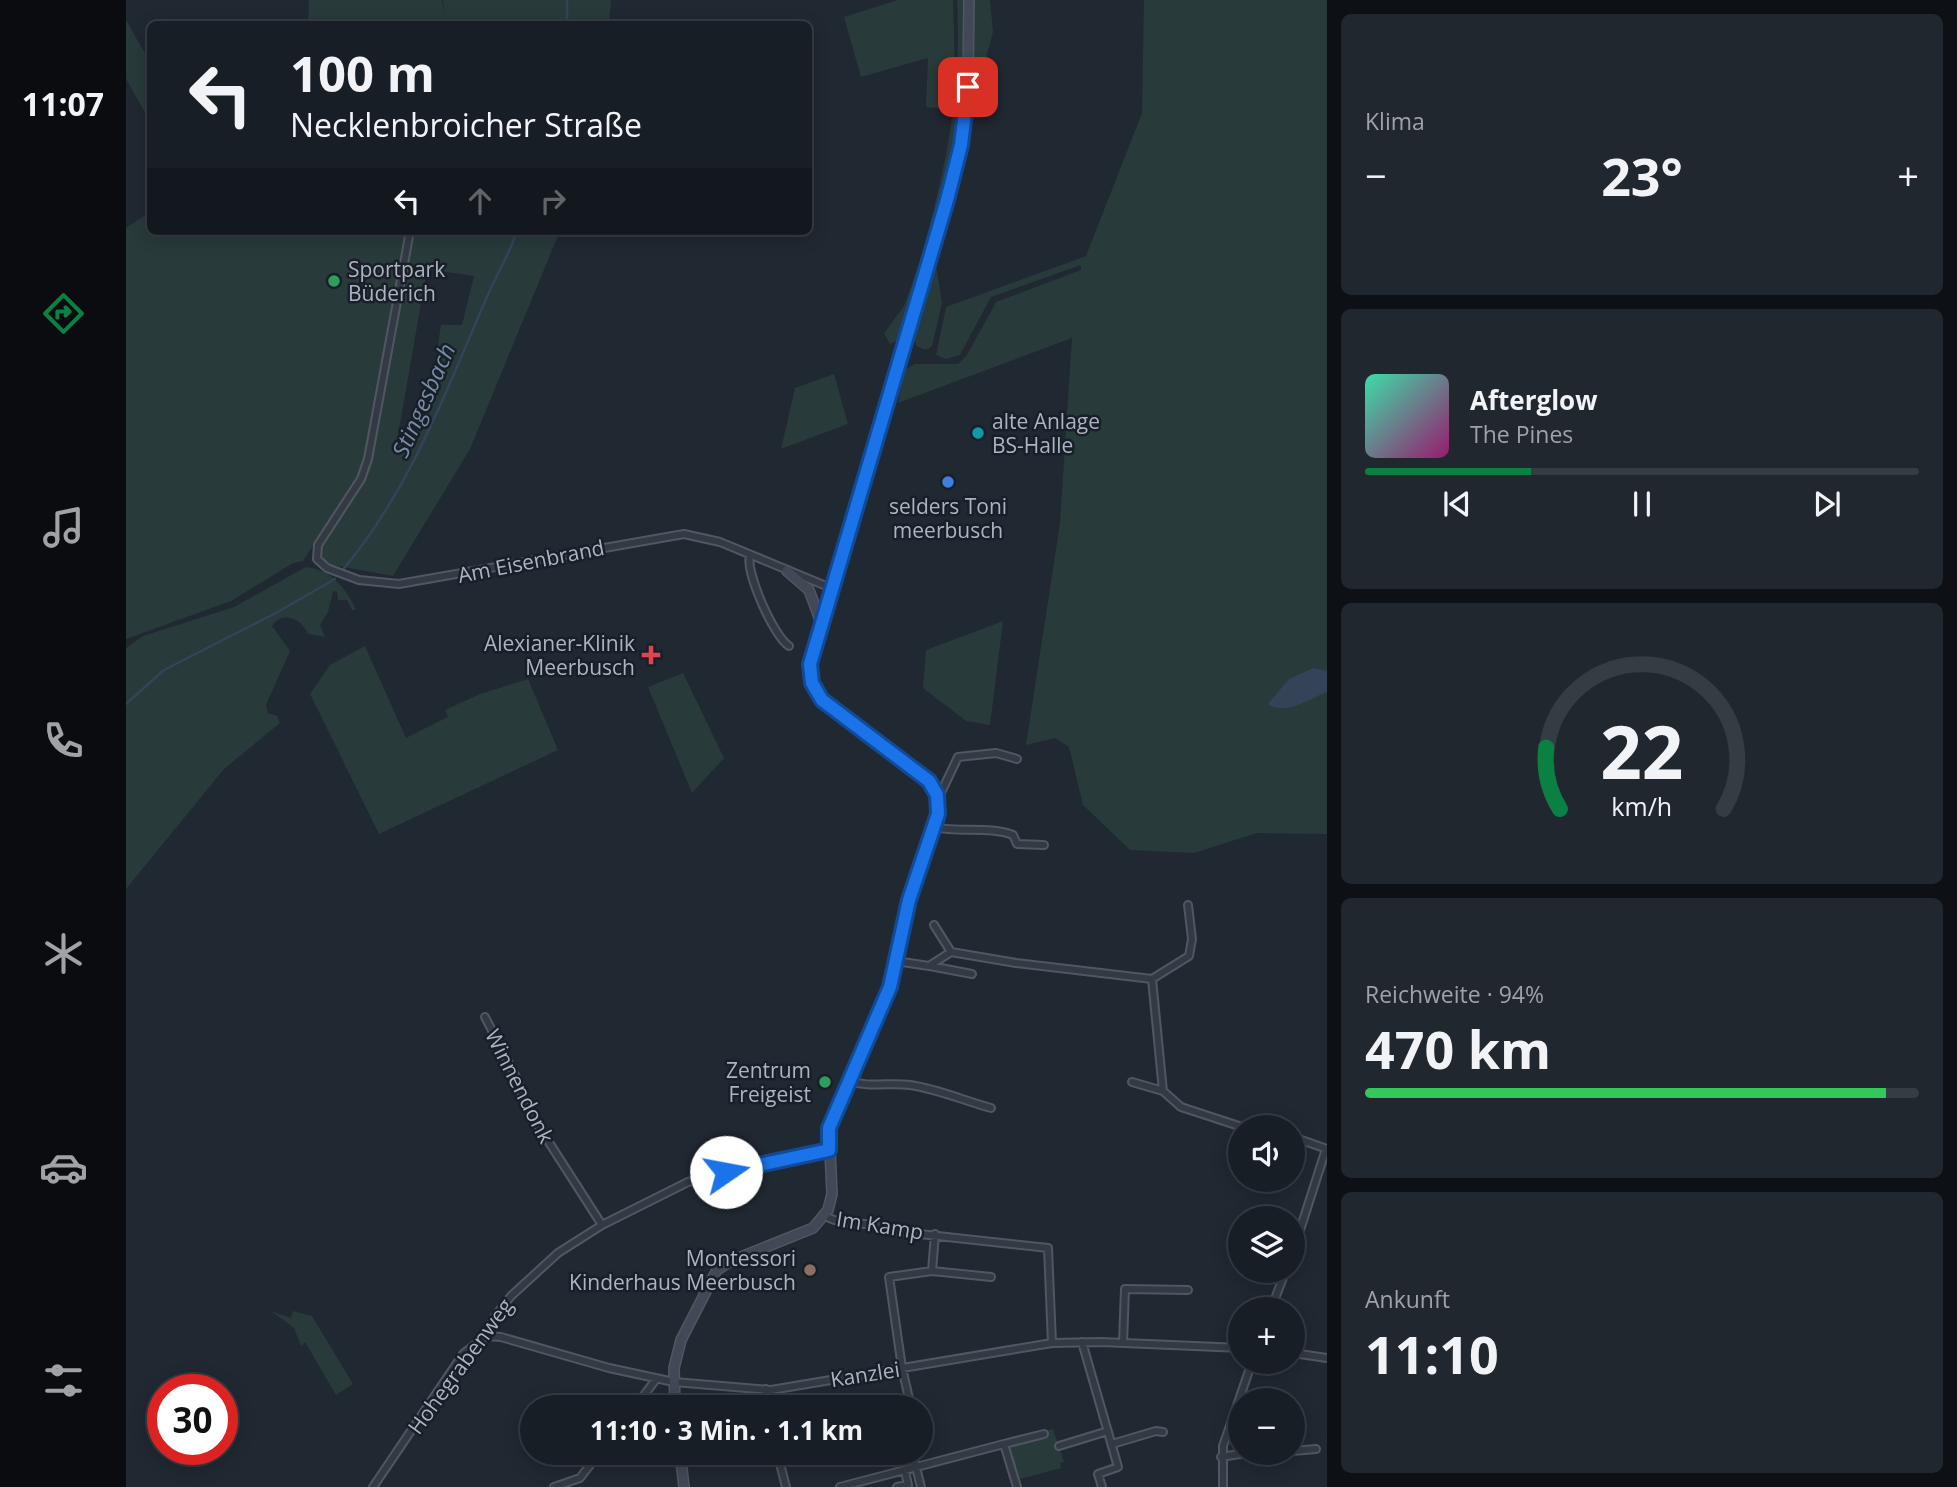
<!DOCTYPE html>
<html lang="de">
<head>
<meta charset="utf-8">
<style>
  :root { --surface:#181e26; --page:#21272e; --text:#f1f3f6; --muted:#9fa2a7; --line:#363c43; --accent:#0b8043 }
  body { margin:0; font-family:"Open Sans",sans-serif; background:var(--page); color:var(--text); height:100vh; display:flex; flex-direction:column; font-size:26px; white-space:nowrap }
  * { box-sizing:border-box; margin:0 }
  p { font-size:23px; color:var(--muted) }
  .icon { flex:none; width:38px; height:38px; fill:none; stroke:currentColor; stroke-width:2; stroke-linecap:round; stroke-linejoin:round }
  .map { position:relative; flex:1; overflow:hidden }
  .sheet { display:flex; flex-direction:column; gap:14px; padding:14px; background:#0d1015; width:630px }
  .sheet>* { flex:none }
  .top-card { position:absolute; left:21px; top:21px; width:665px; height:214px; border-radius:10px; box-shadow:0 4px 18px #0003,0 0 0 2px var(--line); background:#181e26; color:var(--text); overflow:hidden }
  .tools { position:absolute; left:1102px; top:1115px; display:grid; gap:14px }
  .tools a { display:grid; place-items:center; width:77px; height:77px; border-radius:50%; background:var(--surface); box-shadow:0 4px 18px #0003,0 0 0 2px var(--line); font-size:35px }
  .speed { position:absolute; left:21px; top:1374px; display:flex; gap:14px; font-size:35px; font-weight:700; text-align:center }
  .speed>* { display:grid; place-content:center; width:91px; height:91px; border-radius:50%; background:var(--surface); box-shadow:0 4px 18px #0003,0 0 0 2px var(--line); line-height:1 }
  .speed .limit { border:10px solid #d22; background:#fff; color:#111 }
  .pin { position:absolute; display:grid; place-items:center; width:60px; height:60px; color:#fff; margin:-30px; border-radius:14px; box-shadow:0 4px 10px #0006 }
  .me { position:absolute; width:77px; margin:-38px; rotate:78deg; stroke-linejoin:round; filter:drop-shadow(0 0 5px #0008) }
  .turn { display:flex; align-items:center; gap:24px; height:147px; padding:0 28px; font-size:32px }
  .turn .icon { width:91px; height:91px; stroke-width:2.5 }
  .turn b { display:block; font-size:49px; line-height:60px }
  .lanes { display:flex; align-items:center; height:66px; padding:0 28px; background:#0003; justify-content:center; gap:35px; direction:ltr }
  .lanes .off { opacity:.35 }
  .big { font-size:52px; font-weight:700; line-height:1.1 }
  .sheet .widget { flex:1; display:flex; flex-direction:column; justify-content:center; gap:10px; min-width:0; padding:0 24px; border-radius:10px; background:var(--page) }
  .sheet .dial { align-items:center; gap:0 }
  .dial svg { height:182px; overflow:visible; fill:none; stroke:var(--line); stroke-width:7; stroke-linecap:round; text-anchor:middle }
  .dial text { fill:var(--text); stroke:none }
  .song { display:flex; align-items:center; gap:21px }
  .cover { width:84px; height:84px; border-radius:10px; background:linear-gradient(135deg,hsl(160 70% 55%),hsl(320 70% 35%)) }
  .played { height:7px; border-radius:4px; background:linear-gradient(90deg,var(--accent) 30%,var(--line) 30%) }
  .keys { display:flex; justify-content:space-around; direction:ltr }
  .heat { display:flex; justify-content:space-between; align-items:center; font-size:38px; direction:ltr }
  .charge { height:10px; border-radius:5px; background:linear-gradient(90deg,#34c759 94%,var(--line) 0) }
  .trip { position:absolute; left:394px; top:1395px; width:413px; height:70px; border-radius:35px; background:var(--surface); box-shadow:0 4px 18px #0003,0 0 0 2px var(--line); font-weight:700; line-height:70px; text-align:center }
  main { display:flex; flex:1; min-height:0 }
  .dock { display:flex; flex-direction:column; width:126px; justify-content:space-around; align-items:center; background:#0a0c0f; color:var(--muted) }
  .dock .icon { width:49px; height:49px }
  .dock .selected { color:var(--accent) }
  .dock b { font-size:32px; color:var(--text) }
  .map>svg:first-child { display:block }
</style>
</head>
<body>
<main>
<nav class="dock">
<b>11:07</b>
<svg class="icon selected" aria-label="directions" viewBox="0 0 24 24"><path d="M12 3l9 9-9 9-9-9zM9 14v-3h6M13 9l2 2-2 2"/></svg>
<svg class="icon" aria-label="music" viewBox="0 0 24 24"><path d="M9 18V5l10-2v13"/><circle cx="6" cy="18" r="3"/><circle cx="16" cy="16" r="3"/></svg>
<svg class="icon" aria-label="phone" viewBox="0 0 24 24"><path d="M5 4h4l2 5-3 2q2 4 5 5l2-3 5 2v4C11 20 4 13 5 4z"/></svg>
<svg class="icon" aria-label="climate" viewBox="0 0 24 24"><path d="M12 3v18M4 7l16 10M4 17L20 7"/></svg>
<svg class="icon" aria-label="car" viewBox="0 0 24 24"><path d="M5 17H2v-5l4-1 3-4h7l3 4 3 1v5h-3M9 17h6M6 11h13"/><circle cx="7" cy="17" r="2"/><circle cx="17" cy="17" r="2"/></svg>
<svg class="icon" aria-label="filters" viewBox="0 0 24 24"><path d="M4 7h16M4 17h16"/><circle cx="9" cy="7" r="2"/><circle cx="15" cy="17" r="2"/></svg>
</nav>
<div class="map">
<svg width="1201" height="1487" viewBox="0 0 1201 1487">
  <rect width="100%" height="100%" fill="#202832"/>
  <path fill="#293a3a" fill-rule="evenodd" d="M183 0H316L318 14 317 0H485L483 24H182Z
    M772 0H827L829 72 825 109 800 107 802 58 735 77 718 17Z
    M831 0H837C841 89 824 170 799 255L796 254C820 167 836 92 831 0Z
    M848 0H864L867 32 849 98 837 170 813 257H810C837 163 851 98 848 0Z
    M1018 0H1201V834L1131 833 1068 853 1004 850 957 805 943 747 929 738 900 745 934 523 946 338 772 403 778 370 789 364H832L841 355 870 302 955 270V265L865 297 834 355 820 359 810 355 820 307 960 256 1016 113Z
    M0 20 24 62V121L0 79Z
    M24 212V231H434L344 449 267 576 185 561 237 481 250 435 245 434 232 477 177 561 167 563 105 601 0 639V228ZM301 269 348 276 336 325H315C309 360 309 417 280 442L271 441Z
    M798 259 773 340 764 344 758 333 778 306 794 261Z
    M809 259 816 303 806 346 800 350 790 346 788 335Z
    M708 374 722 424 655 449 669 388Z
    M180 567C206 570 220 588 230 610H226L221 600H212L211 592 207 591 202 612 194 625 199 637 182 634C176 619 156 610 146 626L164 651 140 705 142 713 151 716 154 723 98 769 0 889V648L17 636 108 607Z
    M877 621 864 725 840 721 797 688 800 650Z
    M239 646 280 738 322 717 319 710 354 694 402 679 432 750 253 834 184 694 204 665Z
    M557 673 598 758 566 793 522 687Z
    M145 1311 165 1318 167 1311 186 1316 227 1384 210 1395 179 1342 175 1346 168 1328Z
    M927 1429 938 1462 934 1463 935 1468 894 1479 880 1446 919 1435 918 1431Z"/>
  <path fill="#354358" d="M1187 668 1201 671V692C1184 698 1159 717 1142 704L1163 679Z"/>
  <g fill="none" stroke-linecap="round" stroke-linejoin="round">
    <path stroke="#354358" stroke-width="2.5" d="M441 0V24
      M215 572C283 492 319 394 360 299 370 276 383 255 391 231
      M0 704 38 670 148 614 209 579"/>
    <g stroke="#515762" stroke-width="10">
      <path id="minor" d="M284 231 242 459 235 479 192 545 191 559 201 568 233 580 273 584 558 534 594 542 705 588
        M624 555C619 572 648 637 663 646
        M812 799 832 757 870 753 891 759
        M808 827C834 833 863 826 887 835L891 844 918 845
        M808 925 825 952 890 963 1026 979 1063 956 1066 939 1062 905
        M770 961 803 966 825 952
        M804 966 846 974
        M1026 979 1037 1091 1055 1107 1116 1127H1138
        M359 1017 392 1081 399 1105 476 1225
        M723 1081C743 1088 764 1082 784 1085 812 1089 839 1101 865 1108
        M1006 1082 1037 1091
        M1167 1137 1201 1149
        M699 1216C720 1228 747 1219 766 1231L922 1248 926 1343
        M1167 1252 1200 1149
        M806 1271 809 1234
        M1145 1309 1160 1270
        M360 1336 375 1337 483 1368 548 1382 645 1390 926 1343 975 1342 1115 1348
        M956 1342 992 1467 972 1474 976 1487
        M997 1343 999 1289 1062 1290
        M1167 1353 1201 1358
        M640 1389V1407
        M509 1407 531 1378
        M785 1407 776 1368 763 1277 806 1271 865 1277
        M878 1444 918 1434
        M986 1444 1030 1431 1037 1432
        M933 1446 982 1431
        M1167 1451 1190 1449
        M651 1452 660 1487
        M786 1452 795 1487
        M1137 1452H1158
        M1095 1457 1126 1452
        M247 1487 337 1354 360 1336 369 1316 385 1296 432 1253 476 1225 562 1182 703 1150
        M428 1487 454 1478 474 1452
        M714 1487 878 1444 891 1487
        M771 1487 782 1485 779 1471
        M1097 1487V1446L1126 1362"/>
    </g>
    <g stroke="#515762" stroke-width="12">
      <path id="secondary" d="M661 571 683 590 694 620
        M549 1407 548 1368 555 1340 591 1270 605 1261 687 1228 702 1210 706 1194 703 1128 764 987 783 900 812 814 811 795 803 781 696 700 686 683 684 665 828 173 842 87 843 0
        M554 1452 558 1487"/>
    </g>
    <use href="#minor" stroke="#333a43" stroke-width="6"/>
    <use href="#secondary" stroke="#424956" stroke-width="9"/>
  </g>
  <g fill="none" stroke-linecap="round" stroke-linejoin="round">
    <g stroke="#114b97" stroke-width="18">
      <path id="route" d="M600 1172 703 1150V1128L764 987 783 900 812 814 811 795 803 781 696 700 686 683 684 664 821 200 835 145 842 87"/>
    </g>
    <use href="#route" stroke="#1a73e8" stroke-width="12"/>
  </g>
  <g fill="#2e9e5b" stroke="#191f28" stroke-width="2.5">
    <circle cx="208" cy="281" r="7"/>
    <circle cx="699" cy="1082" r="7"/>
  </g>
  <circle fill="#0f9aa8" stroke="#191f28" stroke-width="2.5" cx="852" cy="433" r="7"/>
  <circle fill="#3f7fe0" stroke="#191f28" stroke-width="2.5" cx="822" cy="482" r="7"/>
  <path fill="#e0444e" stroke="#191f28" stroke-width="2.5" d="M521.5 644.5h7v7h7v7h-7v7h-7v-7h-7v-7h7z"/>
  <circle fill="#8d6e63" stroke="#191f28" stroke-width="2.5" cx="684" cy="1270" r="7"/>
  <g text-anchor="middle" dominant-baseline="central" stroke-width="5" stroke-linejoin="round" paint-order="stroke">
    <g font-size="21" fill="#adb4c1" stroke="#191f28" text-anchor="end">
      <text x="222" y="269" text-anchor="start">Sportpark<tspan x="222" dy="24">Büderich</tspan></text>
      <text x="866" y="421" text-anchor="start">alte Anlage<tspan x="866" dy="24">BS-Halle</tspan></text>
      <text x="822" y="506" text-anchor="middle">selders Toni<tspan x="822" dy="24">meerbusch</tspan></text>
      <text x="509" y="643">Alexianer-Klinik<tspan x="509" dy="24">Meerbusch</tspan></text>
      <text x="685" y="1070">Zentrum<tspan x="685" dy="24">Freigeist</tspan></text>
      <text x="670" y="1258">Montessori<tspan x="670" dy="24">Kinderhaus Meerbusch</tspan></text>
    </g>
    <g font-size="21" fill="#adb4c1" stroke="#191f28">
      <text transform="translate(405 561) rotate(-11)">Am Eisenbrand</text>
      <text transform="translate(394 1086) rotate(63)">Winnendonk</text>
      <text transform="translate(754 1225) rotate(9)">Im Kamp</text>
      <text transform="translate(334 1366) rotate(-54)">Hohegrabenweg</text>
      <text transform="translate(739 1374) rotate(-9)">Kanzlei</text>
    </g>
    <g font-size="23" font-style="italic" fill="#788ba7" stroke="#191f28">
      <text transform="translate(297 400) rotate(-66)">Stingesbach</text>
    </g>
  </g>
</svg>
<div class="tools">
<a><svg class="icon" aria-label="sound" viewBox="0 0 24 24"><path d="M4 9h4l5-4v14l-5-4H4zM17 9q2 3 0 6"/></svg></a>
<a><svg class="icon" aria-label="layers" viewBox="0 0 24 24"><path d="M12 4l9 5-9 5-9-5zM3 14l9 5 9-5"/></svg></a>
<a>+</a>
<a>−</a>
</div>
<div class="speed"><div class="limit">30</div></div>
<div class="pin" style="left:842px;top:87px;background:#d93025"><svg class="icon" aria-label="arrive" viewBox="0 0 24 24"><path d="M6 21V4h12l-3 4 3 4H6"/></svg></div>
<svg class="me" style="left:600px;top:1172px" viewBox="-20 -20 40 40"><circle r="19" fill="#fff"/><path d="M0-13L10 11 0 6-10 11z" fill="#1a73e8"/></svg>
<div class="trip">11:10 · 3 Min. · 1.1 km</div>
<div class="top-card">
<div class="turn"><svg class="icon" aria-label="left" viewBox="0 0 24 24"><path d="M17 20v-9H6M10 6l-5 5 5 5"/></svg><div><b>100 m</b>Necklenbroicher Straße</div></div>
<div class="lanes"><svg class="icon" aria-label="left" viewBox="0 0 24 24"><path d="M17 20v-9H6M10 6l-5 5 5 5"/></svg><svg class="icon off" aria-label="ahead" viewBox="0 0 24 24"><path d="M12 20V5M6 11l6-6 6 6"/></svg><svg class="icon off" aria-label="right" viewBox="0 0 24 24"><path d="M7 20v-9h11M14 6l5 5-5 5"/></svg></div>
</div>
</div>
<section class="sheet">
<div class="widget"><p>Klima</p>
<div class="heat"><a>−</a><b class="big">23°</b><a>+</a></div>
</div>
<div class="widget">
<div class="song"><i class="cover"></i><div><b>Afterglow</b><p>The Pines</p></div></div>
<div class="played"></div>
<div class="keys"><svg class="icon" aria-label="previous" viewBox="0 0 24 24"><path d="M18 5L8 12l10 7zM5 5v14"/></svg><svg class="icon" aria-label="pause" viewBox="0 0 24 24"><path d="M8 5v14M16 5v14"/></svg><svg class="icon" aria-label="next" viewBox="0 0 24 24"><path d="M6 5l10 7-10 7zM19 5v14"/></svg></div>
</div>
<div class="widget dial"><svg viewBox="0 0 100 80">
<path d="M14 69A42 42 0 1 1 86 69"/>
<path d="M14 69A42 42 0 0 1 8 42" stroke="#0b8043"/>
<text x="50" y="56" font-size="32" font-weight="700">22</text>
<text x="50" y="72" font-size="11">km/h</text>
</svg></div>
<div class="widget"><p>Reichweite · 94%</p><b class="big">470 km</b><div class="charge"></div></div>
<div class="widget"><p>Ankunft</p><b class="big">11:10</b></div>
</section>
</main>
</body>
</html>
